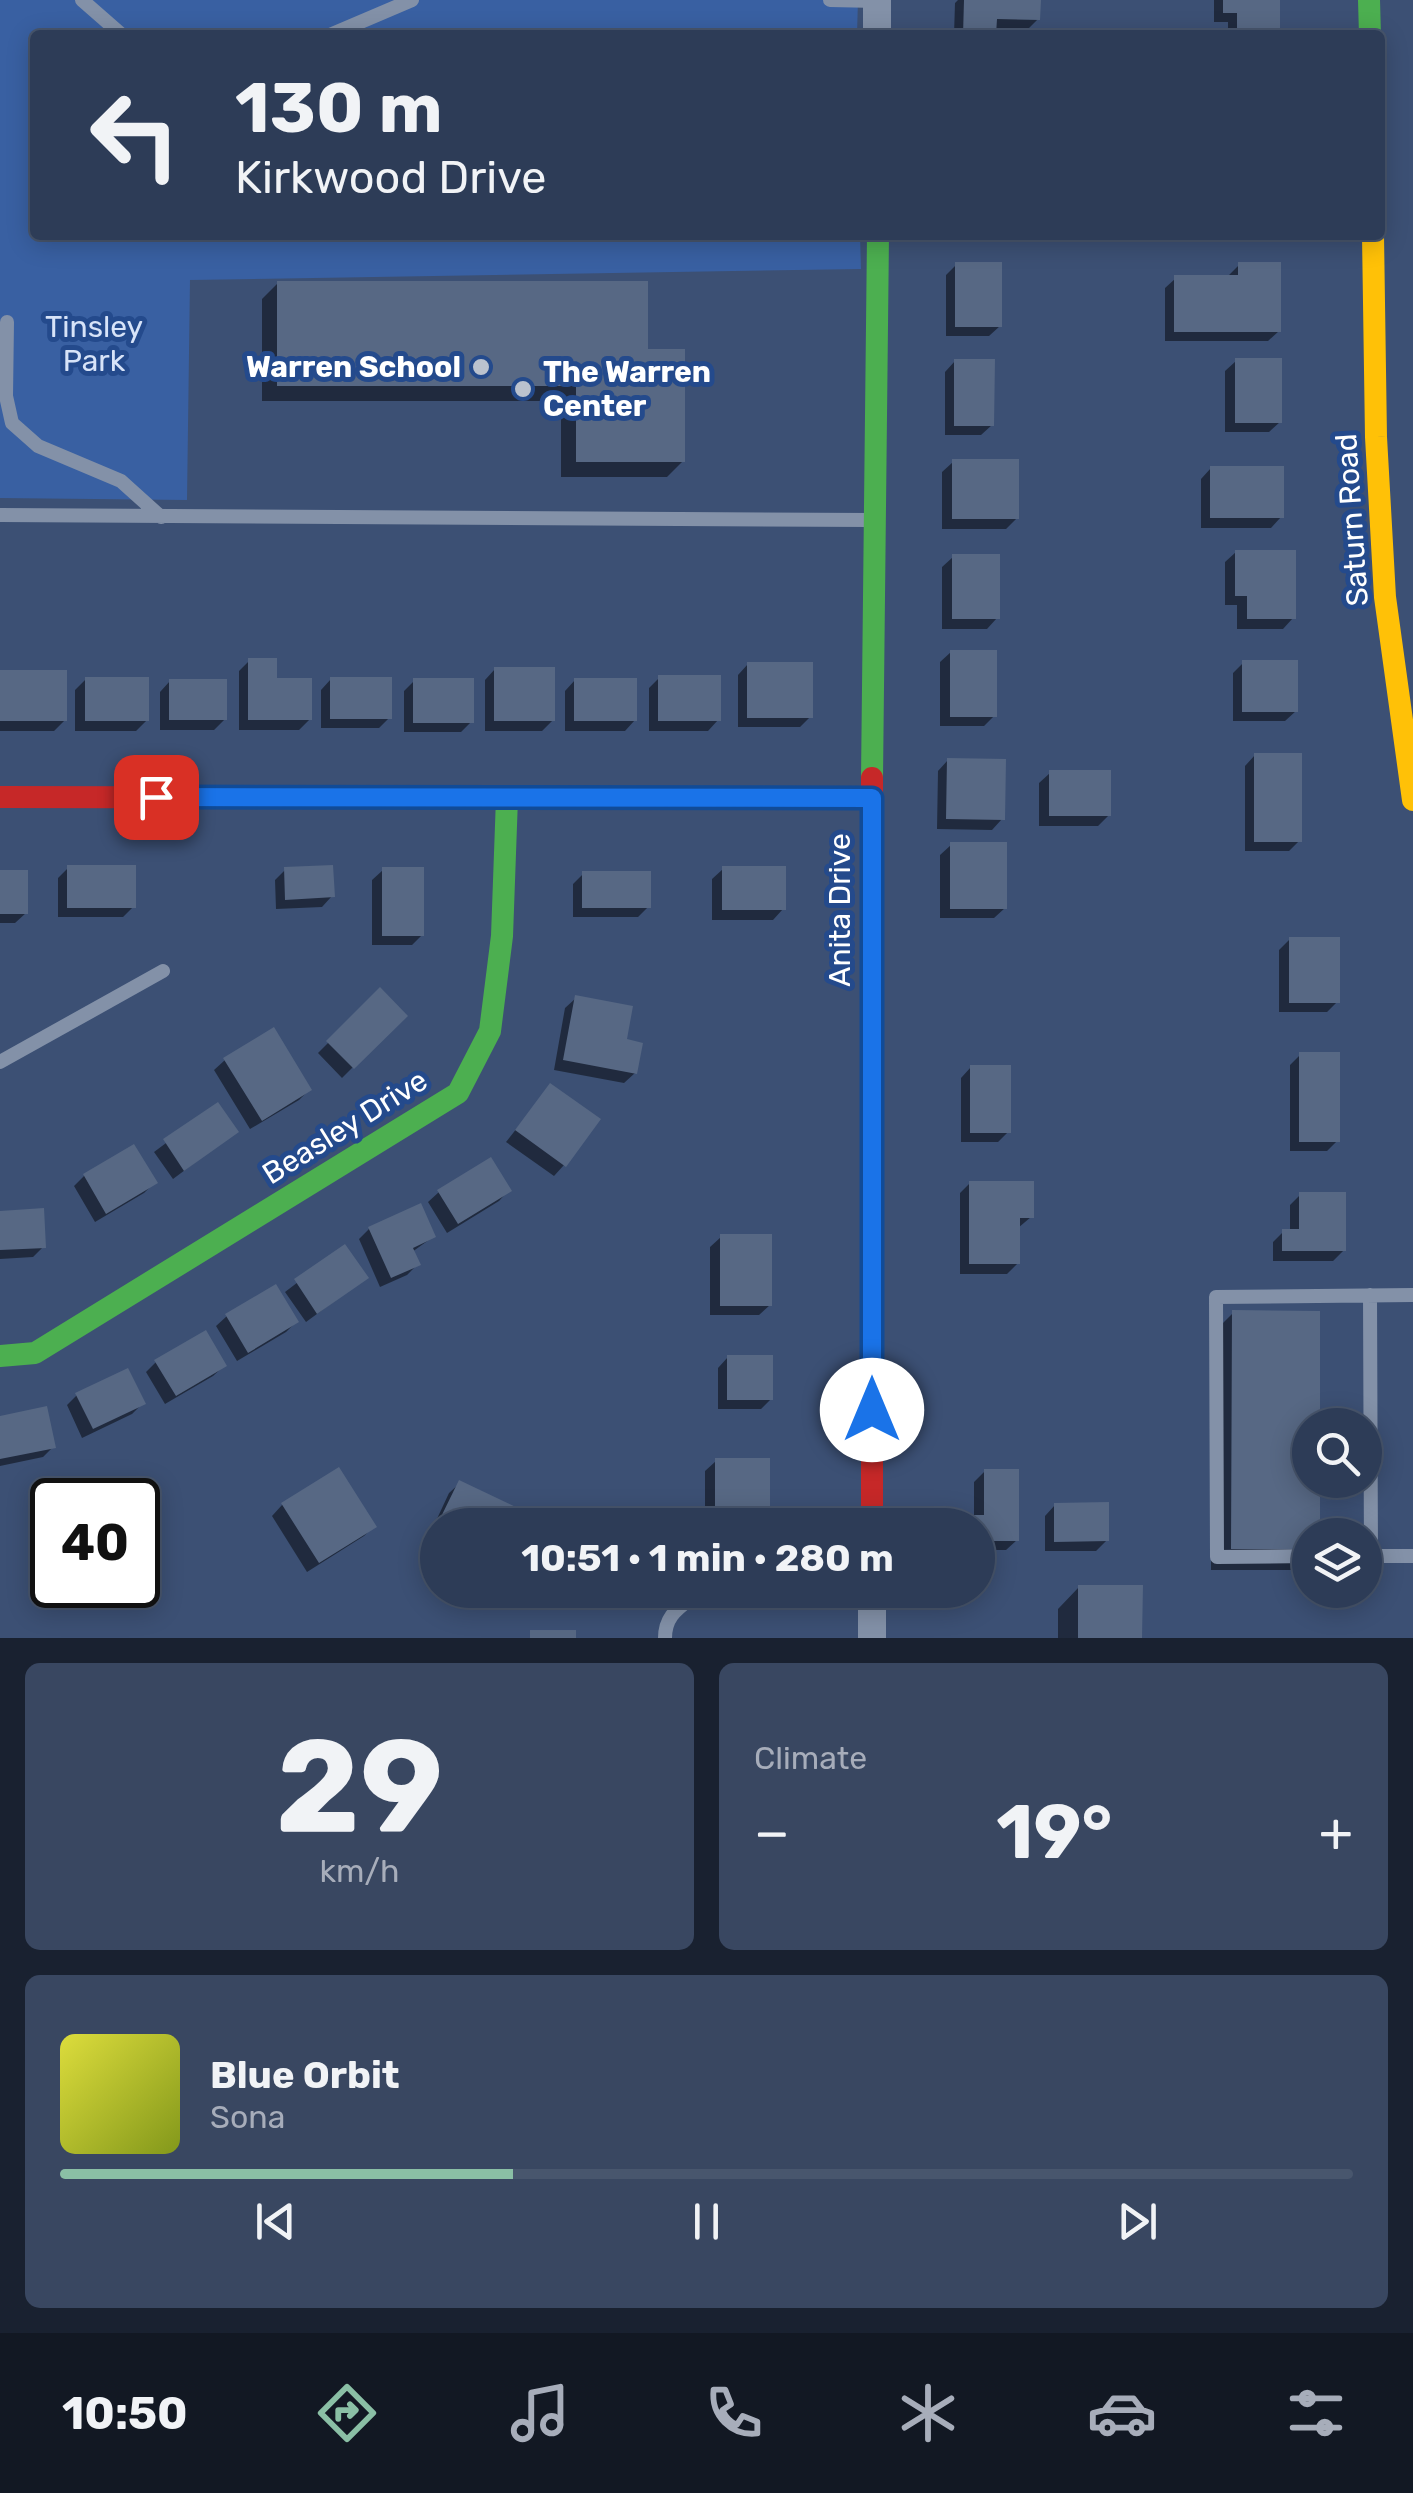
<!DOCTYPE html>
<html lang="en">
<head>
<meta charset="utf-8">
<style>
  :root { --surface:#2d3c57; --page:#394761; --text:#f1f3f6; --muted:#a7adba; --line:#48566d; --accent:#8abfa5 }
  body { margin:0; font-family:Rubik,sans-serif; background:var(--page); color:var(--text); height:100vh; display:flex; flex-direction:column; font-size:38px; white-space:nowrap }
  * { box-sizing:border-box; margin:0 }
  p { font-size:32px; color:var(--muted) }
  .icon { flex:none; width:55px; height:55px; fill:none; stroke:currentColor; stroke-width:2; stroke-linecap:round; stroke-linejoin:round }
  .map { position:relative; height:1638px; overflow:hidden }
  .panel { display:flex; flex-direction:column; gap:25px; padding:25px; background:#192130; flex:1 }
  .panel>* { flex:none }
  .guide { position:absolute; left:30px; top:30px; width:1355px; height:210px; border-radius:10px; box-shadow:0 5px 25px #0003,0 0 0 2px var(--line); background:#2d3c57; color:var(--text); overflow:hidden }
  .tools { position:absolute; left:1292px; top:1408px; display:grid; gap:20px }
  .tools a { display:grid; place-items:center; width:90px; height:90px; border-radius:50%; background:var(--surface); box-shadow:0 5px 25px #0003,0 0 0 2px var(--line); font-size:50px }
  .speed { position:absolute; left:30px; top:1478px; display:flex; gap:20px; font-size:50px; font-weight:700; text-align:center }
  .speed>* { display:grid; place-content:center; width:130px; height:130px; border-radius:50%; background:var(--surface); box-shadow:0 5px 25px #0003,0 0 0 2px var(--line); line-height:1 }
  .speed .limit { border:5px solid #111; border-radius:15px; background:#fff; color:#111 }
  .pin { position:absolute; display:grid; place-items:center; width:85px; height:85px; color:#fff; margin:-42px; border-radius:20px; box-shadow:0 5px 15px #0006 }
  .me { position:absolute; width:110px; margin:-55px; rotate:0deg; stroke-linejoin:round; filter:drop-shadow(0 0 8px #0008) }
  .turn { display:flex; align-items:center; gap:35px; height:210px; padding:0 40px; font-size:45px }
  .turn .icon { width:130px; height:130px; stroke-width:2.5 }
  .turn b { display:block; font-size:70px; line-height:85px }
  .big { font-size:75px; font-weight:700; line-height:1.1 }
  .panel .widget { flex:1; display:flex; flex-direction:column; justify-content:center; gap:15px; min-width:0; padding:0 35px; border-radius:15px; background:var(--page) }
  .panel .dial { align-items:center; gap:0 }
  .dial b { font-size:130px; line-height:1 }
  .song { display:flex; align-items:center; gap:30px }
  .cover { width:120px; height:120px; border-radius:15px; background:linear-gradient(135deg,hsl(60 70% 55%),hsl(70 70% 35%)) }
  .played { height:10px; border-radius:5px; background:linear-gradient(90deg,var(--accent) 35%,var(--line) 35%) }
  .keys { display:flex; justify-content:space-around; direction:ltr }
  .heat { display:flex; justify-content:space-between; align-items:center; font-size:55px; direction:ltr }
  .panel .tiles { flex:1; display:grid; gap:25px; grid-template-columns:1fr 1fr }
  .widget:last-child { grid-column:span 2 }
  .trip { position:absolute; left:420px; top:1508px; width:575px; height:100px; border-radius:50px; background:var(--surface); box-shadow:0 5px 25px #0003,0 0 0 2px var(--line); font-weight:700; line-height:100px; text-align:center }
  .tab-bar { display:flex; height:160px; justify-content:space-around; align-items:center; background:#121823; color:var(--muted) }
  .tab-bar .icon { width:70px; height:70px }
  .tab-bar .on { color:var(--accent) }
  .tab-bar b { font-size:45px; color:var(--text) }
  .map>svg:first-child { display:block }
</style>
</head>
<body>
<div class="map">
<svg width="1413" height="1638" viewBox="0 0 1413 1638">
  <rect width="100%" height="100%" fill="#3c5074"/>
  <path fill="#3960a2" d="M0 0H858L857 35H35V235H860L861 269 190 280 187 500 0 498Z"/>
  <path fill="#0007" d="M958 0H1038V19L1027 30 994 28 993 35H954L955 3Z
    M1214 0H1277V35H1228V22H1214Z
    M956 265 1000 326 989 336H946V275Z
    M1239 265 1279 331 1268 341H1165V288L1176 278 1229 275Z
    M278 283 645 351 683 461 667 477H561V401H262V299Z
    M955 361 992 425 981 435H945V372Z
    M1236 361 1280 422 1269 432H1225V371Z
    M953 462 1017 518 1006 529H942V472Z
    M1211 468 1281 517 1271 528H1201V479Z
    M1236 552 1293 618 1283 629H1237V605H1225V562Z
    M953 557 997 618 987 629H942V567Z
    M951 652 994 716 984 726H940V662Z
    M249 661 310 719 299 730H239V671Z
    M1243 663 1296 711 1285 721H1233V673Z
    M748 664 810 717 800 727H738V675Z
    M495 669 553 720 542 731H485V680Z
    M0 673 65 720 54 731H0Z
    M660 677 718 720 708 731H649V688Z
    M86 679 147 720 136 731H75V690Z
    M331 679 389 718 379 728H321V690Z
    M415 680 471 722 461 732H404V691Z
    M575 680 635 720 625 731H565V691Z
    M170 681 225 719 214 730H160V692Z
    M1255 755 1299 841 1289 851H1245V766Z
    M948 760 1002 819 992 830 937 829 938 771Z
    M1050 773 1109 815 1098 826H1039V783Z
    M951 845 1005 908 994 918H940V855Z
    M68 868 133 907 123 917H58V878Z
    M723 869 783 909 773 920H712V879Z
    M285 870 332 896 322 907 276 909 275 880Z
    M383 870 422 935 412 945H372V880Z
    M0 873 26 913 15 923H0Z
    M583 874 648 907 638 917H573V884Z
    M1290 939 1337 1002 1327 1012H1279V950Z
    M380 991 404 1016 342 1078 318 1053Z
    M576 998 624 1041 635 1073 624 1083 554 1070 565 1008Z
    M1300 1055 1337 1141 1327 1151H1290V1065Z
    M225 1060 309 1090 299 1100 250 1129 214 1070Z
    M971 1067 1008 1132 998 1142H961V1078Z
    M550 1086 564 1165 554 1176 506 1142Z
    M217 1105 236 1132 173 1179 154 1152Z
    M84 1176 154 1183 144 1193 95 1222 74 1186Z
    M970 1183 1031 1217 1018 1228V1263L1007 1274H960V1193Z
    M509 1190 499 1201 447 1233 428 1202 439 1192Z
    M1300 1195 1344 1250 1333 1261H1273V1242L1283 1232H1290V1205Z
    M0 1213 43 1247 33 1257 0 1259Z
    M369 1229 433 1237 412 1252 418 1264 407 1275 380 1287 359 1239Z
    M721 1237 770 1305 759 1315H710V1247Z
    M344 1247 366 1278 306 1322 285 1292Z
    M1233 1313 1317 1425H1310V1480H1317V1535H1310V1555L1296 1570H1211L1212 1334Z
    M227 1316 296 1322 286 1332 237 1361 216 1326Z
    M728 1357 771 1399 761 1409H718V1368Z
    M156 1362 224 1366 213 1376 165 1404 146 1372Z
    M77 1395 143 1403 132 1414 82 1438 67 1405Z
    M0 1419 53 1447 43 1457 0 1466Z
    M716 1461 767 1506 757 1517H705V1471Z
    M338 1470 374 1526 364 1536 307 1572 272 1516 282 1505Z
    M985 1471 1017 1540 1006 1550H978V1525H962L969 1518H974V1482Z
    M460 1483 512 1525H438V1540L429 1536 449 1493Z
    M1055 1505 1107 1540 1096 1551H1045V1516Z
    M1079 1587 1140 1638H1058V1609Z"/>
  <path fill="#576884" d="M964 0H1041L1040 20 997 19 996 35H963Z
    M1223 0H1280V35H1237V13H1223Z
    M955 262H1002V327H955Z
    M1238 262H1281V332H1174V275H1238Z
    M277 281H648V349H685V462H576V386H277Z
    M1235 358H1282V423H1235Z
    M954 359H995L994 426H954Z
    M952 459H1019V519H952Z
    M1210 466H1284V518H1210Z
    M1235 550H1296V619H1247V596H1235Z
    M952 554H1000V619H952Z
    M950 650H997V717H950Z
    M248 658H277V678H312V720H248Z
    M1242 660H1298V712H1242Z
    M747 662H813V718H747Z
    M494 667H555V721H494Z
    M0 670H67V721H0Z
    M658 675H721V721H658Z
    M85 677H149V721H85Z
    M330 677H392V719H330Z
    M413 678H474V723H413Z
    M574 678H637V721H574Z
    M169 679H227V720H169Z
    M1254 753H1302V842H1254Z
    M947 758 1006 759 1005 820 946 819Z
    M1049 770H1111V816H1049Z
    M950 842H1007V909H950Z
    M67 865H136V908H67Z
    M333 865 335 897 285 900 284 867Z
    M722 866H786V910H722Z
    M382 867H424V936H382Z
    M0 870H28V914H0Z
    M582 871H651V908H582Z
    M1289 937H1340V1003H1289Z
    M380 987 408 1016 354 1069 326 1041Z
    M575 995 633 1006 627 1039 643 1043 637 1074 563 1060Z
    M274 1027 312 1090 262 1121 223 1058Z
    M1299 1052H1340V1142H1299Z
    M970 1065H1011V1133H970Z
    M550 1083 601 1119 566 1167 515 1130Z
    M218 1102 239 1132 184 1171 163 1139Z
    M134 1144 158 1183 106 1214 83 1174Z
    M491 1157 512 1191 458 1224 437 1190Z
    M969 1181H1034V1218H1020V1264H969Z
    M1299 1192H1346V1251H1282V1229H1299Z
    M421 1203 436 1237 413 1248 421 1265 391 1278 368 1227Z
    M44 1208 46 1248 0 1250V1211Z
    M720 1234H772V1306H720Z
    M345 1244 369 1278 317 1314 294 1279Z
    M276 1284 299 1322 248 1353 225 1314Z
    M1232 1310 1320 1311V1425H1310V1480H1320V1535H1310V1549H1231Z
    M206 1330 227 1366 176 1396 154 1360Z
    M727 1355H773V1400H727Z
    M128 1368 146 1404 93 1429 75 1393Z
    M47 1406 56 1448 0 1459V1416Z
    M715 1458H770V1507H715Z
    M339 1467 377 1527 319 1563 281 1503Z
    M984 1469H1019V1541H978V1525H968V1515H984Z
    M459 1480 522 1510 515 1525H437Z
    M1109 1502V1541L1054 1542V1503Z
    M1078 1585H1143L1142 1638H1078Z
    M530 1630H576V1638H530Z"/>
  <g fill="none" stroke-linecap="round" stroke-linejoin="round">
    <path stroke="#8391a8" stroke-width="14" d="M82 0 122 35
      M830 0 877 1
      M330 35 412 0
      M7 322 6 396 12 423 38 446 121 481 161 517
      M0 515 870 520
      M0 1062 163 971
      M1370 1295 1371 1556
      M1310 1556 1217 1557 1216 1297 1413 1295
      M1366 1556H1413
      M665 1638C665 1619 675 1610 689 1600H872"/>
    <path stroke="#8391a8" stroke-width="28" d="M877 0V35
      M872 1590V1638"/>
    <path stroke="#4caf50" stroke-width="22" d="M1369 0 1370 35
      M872 778 878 235
      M0 1356 35 1353 458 1093 490 1031 502 936 507 798"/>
    <path stroke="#ffc107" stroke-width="22" d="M1373 235 1376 437 1385 597 1413 800
      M673 798H872"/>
    <path stroke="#c62828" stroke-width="22" d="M0 797 673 798
      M872 1525V778"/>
  </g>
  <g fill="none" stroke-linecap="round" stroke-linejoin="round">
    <g stroke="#114b97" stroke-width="25">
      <path id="route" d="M156 797 872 798V1410"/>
    </g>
    <use href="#route" stroke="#1a73e8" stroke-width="18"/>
  </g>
  <g fill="#bbc2ce" stroke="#244a8c" stroke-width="4">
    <circle cx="481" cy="367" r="10"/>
    <circle cx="523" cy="389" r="10"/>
  </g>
  <g text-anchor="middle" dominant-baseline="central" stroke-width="10" stroke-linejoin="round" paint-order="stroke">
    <g font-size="30" fill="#d7e3f8" stroke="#244a8c">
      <text x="94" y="327">Tinsley<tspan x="94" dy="34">Park</tspan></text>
    </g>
    <g font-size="30" font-weight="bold" fill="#fff" stroke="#244a8c" text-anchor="end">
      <text x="461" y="367">Warren School</text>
      <text x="543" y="372" text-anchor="start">The Warren<tspan x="543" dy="34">Center</tspan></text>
    </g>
    <g font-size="30" fill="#fff" stroke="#244a8c">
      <text transform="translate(1352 520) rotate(-94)">Saturn Road</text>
      <text transform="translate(840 910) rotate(-90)">Anita Drive</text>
      <text transform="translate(345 1127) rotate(-32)">Beasley Drive</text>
    </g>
  </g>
</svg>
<div class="tools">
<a><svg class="icon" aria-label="search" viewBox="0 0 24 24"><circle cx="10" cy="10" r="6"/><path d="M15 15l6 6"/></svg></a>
<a><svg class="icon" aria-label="layers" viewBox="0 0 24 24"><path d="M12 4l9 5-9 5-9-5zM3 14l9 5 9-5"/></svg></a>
</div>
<div class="speed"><div class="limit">40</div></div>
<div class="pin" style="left:156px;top:797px;background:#d93025"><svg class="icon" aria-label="arrive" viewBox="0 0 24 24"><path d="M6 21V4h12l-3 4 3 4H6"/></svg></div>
<svg class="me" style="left:872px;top:1410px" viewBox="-20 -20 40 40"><circle r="19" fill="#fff"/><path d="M0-13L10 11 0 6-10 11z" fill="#1a73e8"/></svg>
<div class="trip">10:51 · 1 min · 280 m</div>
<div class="guide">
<div class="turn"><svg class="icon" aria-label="left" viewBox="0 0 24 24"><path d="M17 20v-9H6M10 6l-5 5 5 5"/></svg><div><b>130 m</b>Kirkwood Drive</div></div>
</div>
</div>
<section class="panel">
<div class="tiles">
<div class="widget dial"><b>29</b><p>km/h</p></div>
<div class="widget"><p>Climate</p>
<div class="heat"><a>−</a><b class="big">19°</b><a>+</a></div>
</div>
<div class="widget">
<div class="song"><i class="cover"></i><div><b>Blue Orbit</b><p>Sona</p></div></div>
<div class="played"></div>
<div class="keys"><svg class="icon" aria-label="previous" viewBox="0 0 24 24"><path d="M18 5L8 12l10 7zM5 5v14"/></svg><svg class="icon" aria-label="pause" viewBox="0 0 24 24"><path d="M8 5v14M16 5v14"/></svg><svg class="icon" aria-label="next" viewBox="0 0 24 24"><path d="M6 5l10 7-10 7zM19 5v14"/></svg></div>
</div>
</div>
</section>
<nav class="tab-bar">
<b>10:50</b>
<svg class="icon on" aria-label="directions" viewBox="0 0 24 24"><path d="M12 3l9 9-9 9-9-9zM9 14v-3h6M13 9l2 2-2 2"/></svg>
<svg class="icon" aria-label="music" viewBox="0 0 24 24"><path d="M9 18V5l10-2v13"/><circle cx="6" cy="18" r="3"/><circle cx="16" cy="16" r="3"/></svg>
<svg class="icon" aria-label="phone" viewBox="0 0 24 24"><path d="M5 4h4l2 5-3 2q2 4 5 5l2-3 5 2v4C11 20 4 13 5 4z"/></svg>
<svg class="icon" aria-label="climate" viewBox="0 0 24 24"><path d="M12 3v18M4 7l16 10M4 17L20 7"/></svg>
<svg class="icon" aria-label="car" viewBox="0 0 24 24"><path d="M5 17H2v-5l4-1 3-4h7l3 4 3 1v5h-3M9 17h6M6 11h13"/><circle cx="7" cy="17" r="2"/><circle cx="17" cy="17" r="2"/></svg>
<svg class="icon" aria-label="filters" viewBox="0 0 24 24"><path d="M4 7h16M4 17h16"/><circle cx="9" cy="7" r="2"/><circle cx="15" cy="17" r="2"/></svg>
</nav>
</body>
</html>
